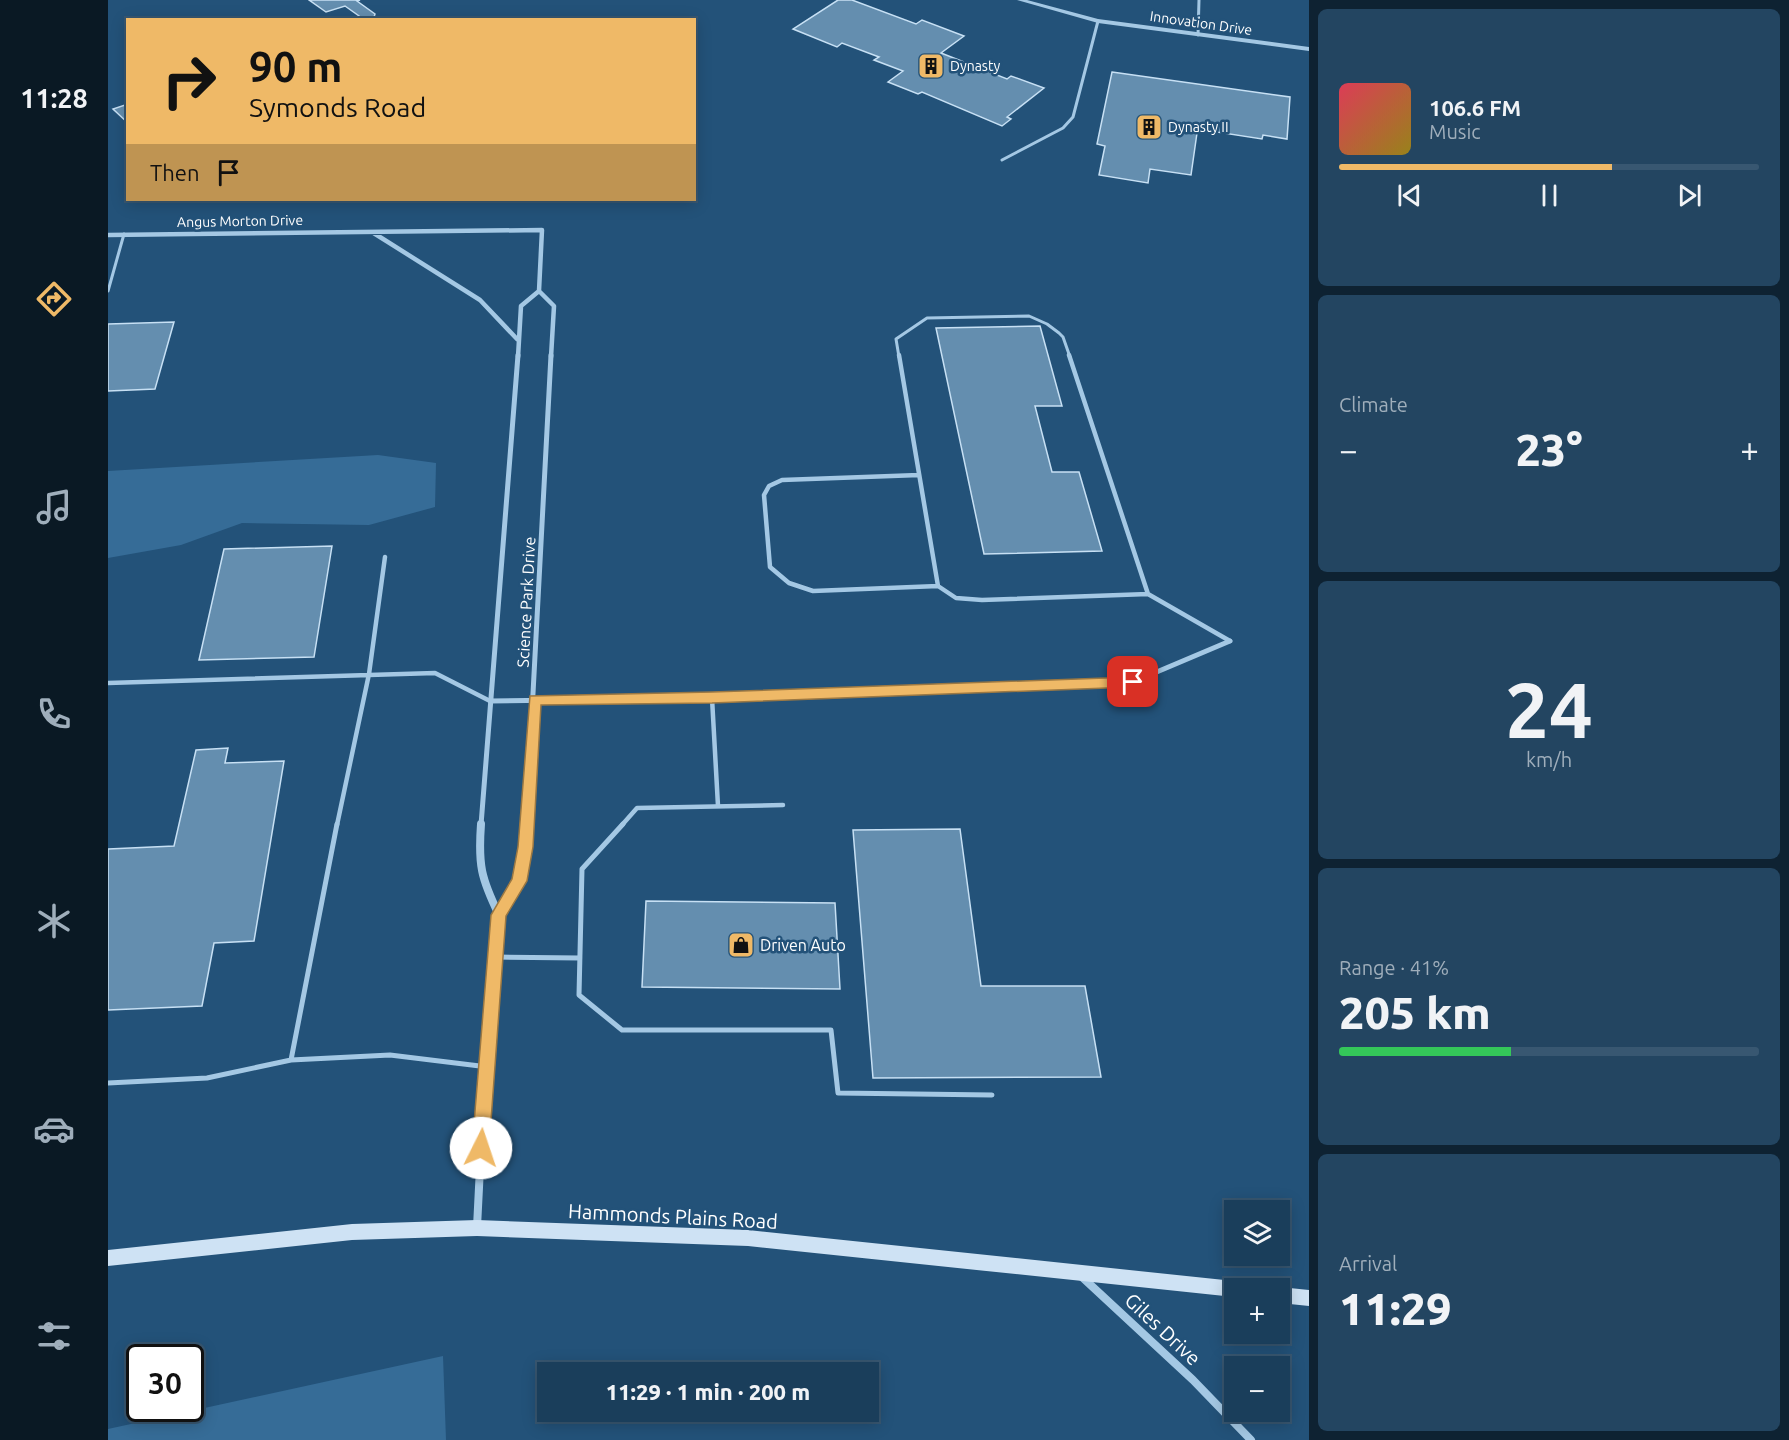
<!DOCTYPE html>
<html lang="en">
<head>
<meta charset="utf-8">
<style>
  :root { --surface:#1a3e5b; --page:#234561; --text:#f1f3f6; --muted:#9faebb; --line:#385771; --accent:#efb967 }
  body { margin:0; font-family:Ubuntu,sans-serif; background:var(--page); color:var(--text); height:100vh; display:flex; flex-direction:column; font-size:22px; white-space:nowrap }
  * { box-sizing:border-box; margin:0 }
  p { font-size:20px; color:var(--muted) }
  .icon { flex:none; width:33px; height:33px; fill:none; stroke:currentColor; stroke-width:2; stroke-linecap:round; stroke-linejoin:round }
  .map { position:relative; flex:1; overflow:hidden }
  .panel { display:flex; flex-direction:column; gap:9px; padding:9px; background:#0e2232; width:480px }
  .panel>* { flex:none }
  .hud { position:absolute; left:18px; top:18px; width:570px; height:183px; border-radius:0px; box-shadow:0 3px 15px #0003,0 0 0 2px var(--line); background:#efb967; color:#111; overflow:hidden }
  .buttons { position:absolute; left:1116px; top:1200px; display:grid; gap:12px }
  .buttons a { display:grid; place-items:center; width:66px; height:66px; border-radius:0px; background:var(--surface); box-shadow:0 3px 15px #0003,0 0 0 2px var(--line); font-size:30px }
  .speed { position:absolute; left:18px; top:1344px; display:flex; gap:12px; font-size:30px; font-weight:700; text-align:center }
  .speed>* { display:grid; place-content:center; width:78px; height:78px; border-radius:50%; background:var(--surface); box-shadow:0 3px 15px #0003,0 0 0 2px var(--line); line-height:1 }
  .speed .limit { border:3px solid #111; border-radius:9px; background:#fff; color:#111 }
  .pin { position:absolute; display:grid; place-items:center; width:51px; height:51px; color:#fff; margin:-26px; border-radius:12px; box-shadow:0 3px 9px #0006 }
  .me { position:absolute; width:66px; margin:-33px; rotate:4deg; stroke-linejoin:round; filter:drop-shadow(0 0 4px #0008) }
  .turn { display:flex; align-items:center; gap:21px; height:126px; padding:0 24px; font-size:27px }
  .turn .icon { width:78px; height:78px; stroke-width:2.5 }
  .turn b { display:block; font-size:42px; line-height:51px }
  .then { display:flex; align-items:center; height:57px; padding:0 24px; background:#0003; gap:12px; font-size:22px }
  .big { font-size:45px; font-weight:800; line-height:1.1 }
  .panel .widget { flex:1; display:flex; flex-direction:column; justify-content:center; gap:9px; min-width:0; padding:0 21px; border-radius:9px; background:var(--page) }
  .panel .dial { align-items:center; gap:0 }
  .dial b { font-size:78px; line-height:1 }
  .song { display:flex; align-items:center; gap:18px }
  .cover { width:72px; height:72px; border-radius:9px; background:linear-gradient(135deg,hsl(350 70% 55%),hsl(50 70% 35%)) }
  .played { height:6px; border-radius:3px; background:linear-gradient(90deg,var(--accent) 65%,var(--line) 65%) }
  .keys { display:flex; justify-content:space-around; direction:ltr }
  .heat { display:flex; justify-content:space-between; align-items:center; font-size:33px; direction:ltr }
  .charge { height:9px; border-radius:4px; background:linear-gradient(90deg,#34c759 41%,var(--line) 0) }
  .trip { position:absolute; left:429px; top:1362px; width:342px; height:60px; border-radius:0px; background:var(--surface); box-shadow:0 3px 15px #0003,0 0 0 2px var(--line); font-weight:800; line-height:60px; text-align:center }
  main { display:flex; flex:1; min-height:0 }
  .tab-bar { display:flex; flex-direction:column; width:108px; justify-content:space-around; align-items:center; background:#0a1924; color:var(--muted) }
  .tab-bar .icon { width:42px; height:42px }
  .tab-bar .active { color:var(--accent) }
  .tab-bar b { font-size:27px; color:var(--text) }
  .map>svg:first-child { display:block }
</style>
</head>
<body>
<main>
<nav class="tab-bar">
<b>11:28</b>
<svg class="icon active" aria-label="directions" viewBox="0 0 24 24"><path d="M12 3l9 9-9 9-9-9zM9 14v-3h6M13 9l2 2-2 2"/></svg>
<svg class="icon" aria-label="music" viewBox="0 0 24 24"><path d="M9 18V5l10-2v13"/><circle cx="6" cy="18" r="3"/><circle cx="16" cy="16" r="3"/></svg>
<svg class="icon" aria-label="phone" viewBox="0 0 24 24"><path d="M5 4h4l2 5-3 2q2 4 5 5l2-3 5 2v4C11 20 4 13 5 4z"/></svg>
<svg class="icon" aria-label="climate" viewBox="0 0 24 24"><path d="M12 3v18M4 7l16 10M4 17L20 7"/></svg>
<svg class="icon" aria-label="car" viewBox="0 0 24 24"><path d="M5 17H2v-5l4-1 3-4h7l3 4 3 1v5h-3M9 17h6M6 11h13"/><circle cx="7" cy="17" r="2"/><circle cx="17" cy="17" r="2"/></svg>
<svg class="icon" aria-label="filters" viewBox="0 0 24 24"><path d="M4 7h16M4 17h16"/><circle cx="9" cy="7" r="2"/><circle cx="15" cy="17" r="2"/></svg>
</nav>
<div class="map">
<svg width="1201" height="1440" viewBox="0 0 1201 1440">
  <rect width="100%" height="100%" fill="#235279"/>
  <path fill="#366c97" d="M270 455 328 463 327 507 261 525 134 523 73 545 0 558V471Z
    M335 1356 338 1440H0V1429Z"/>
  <path fill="#648eaf" stroke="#c7e0f4" stroke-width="1.5" d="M201 0H252L249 1 267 14 265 20H249L251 16 237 6 218 12Z
    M730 0H744L808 24 814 20 856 36 833 53 899 79 903 76 936 88 899 117 903 119 894 126 814 92 810 94 780 82 795 71 766 60 771 57 734 43 729 47 685 29Z
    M1004 72 1182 97 1179 139 1155 135 1154 139 1102 131 1103 128 1090 126 1083 175 1042 169 1040 183 991 175 997 146 989 144Z
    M20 104V123L5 109Z
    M66 322 47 389 0 391V324Z
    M932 326 954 406H927L944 472H971L994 551 876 554 828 328Z
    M224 546 206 657 91 660 116 549Z
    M120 748 117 763 176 761 146 941 106 943 94 1006 0 1010V849L66 846 88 750Z
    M852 829 873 986H977L993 1077 765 1078 745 830Z
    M538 901 727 903 732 989 534 987Z"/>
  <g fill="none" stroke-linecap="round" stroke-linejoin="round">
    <path stroke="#a4c8e4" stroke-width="3" d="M1090 35 1091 0
      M894 160 955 128 965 117 990 21
      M0 291 16 234
      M791 357 788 339 819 318 921 316 939 324 951 333 955 337 962 357"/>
    <path stroke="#a4c8e4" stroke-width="4.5" d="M791 355 830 586 848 598 874 600 1040 594
      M961 355 1040 594
      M811 475 674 480 661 486 656 495 662 567 681 583 705 591 830 586
      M1040 594 1122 641
      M0 683 327 673 382 701
      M604 698 610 806
      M229 825 261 674 277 557
      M514 825 529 808 675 805"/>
    <path stroke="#a4c8e4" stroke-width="5" d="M515 824 474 869 471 995 514 1030H723L730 1093 884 1095
      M388 957 472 958
      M183 1060 229 824
      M0 1083 99 1078 183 1060 282 1055 380 1067"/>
    <path stroke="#a4c8e4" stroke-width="4.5" d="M264 232 372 300 409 339
      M0 235 434 230 431 291 413 306 410 357
      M431 291 446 306 443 357"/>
    <path stroke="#a4c8e4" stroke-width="5" d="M382 701 604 698 1025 682 1122 641
      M373 825 410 355
      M418 825 443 355"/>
    <path stroke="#a4c8e4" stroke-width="8" d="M373 824C370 865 373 878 391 915
      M369 1227 374 1128 391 915 412 881 418 824
      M974 1277 1085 1380 1143 1440"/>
    <path fill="#a4c8e4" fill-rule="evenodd" d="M909 0H919L990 19 1201 47V51L990 23Z"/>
    <path fill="#cee2f4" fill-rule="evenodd" d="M369 1220 640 1230 1126 1281 1132 1283 1134 1288H1126V1297L640 1246 369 1236 244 1240 0 1266V1250L244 1224Z
      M1172 1287 1201 1290V1306L1172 1303V1288H1169Z"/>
  </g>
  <path fill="#efb967" stroke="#9b7843" stroke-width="1.5" d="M1025 677 1032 682 1025 687 604 703 433 705 425 847 419 881 398 916 381 1148 379 1154 373 1157 367 1154 364 1148 383 915 404 879 410 847 422 696 604 692Z"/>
  <defs>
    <g id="building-square" transform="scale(1.35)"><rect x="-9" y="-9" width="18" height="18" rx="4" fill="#efb967" stroke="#235279"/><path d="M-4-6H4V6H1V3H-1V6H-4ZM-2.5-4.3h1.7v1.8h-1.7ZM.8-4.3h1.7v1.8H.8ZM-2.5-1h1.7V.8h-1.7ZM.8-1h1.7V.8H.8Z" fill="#111"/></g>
    <g id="shop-square" transform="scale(1.35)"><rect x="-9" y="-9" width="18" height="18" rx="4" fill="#efb967" stroke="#235279"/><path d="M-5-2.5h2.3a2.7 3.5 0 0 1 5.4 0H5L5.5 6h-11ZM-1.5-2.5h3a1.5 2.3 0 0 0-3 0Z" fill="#111"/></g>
  </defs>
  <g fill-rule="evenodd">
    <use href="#building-square" x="823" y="66"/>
    <use href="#building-square" x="1041" y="127"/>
    <use href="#shop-square" x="633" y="945"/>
  </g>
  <g text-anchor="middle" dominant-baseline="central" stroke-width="5" stroke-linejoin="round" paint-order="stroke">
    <g font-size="14" fill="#fff" stroke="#235279">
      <text transform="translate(1093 23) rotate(8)">Innovation Drive</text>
      <text transform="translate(132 221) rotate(-1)">Angus Morton Drive</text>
    </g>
    <g font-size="14" fill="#fff" stroke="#235279" text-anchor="start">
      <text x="842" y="66">Dynasty</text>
      <text x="1060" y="127">Dynasty II</text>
    </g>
    <g font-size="16" fill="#fff" stroke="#235279">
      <text transform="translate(418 602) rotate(-87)">Science Park Drive</text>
    </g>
    <g font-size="16" fill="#fff" stroke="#235279" text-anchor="start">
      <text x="652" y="945">Driven Auto</text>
    </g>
    <g font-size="20" fill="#fff" stroke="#235279">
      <text transform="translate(565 1216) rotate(3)">Hammonds Plains Road</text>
      <text transform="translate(1055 1329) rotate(43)">Giles Drive</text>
    </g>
  </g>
</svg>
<div class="buttons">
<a><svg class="icon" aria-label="layers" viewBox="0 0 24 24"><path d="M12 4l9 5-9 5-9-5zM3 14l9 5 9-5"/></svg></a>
<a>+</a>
<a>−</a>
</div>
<div class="speed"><div class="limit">30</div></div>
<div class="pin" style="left:1025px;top:682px;background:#d93025"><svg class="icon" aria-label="arrive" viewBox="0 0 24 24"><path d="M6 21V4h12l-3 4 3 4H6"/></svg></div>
<svg class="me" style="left:373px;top:1148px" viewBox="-20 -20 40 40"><circle r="19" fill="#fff"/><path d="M0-13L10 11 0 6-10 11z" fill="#efb967"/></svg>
<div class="trip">11:29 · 1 min · 200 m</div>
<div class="hud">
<div class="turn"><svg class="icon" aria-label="right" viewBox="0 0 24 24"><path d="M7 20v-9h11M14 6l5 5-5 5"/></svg><div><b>90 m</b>Symonds Road</div></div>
<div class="then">Then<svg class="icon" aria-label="arrive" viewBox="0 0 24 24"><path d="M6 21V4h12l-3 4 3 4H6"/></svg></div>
</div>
</div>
<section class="panel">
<div class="widget">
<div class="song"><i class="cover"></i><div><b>106.6 FM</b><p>Music</p></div></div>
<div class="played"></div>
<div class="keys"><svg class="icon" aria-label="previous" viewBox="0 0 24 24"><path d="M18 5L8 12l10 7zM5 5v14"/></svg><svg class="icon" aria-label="pause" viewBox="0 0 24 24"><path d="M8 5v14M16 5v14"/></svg><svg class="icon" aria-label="next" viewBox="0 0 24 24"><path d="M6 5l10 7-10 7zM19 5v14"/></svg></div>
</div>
<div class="widget"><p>Climate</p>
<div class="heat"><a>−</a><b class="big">23°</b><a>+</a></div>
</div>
<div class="widget dial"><b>24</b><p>km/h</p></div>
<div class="widget"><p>Range · 41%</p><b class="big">205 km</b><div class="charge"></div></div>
<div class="widget"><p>Arrival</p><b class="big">11:29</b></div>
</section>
</main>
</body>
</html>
